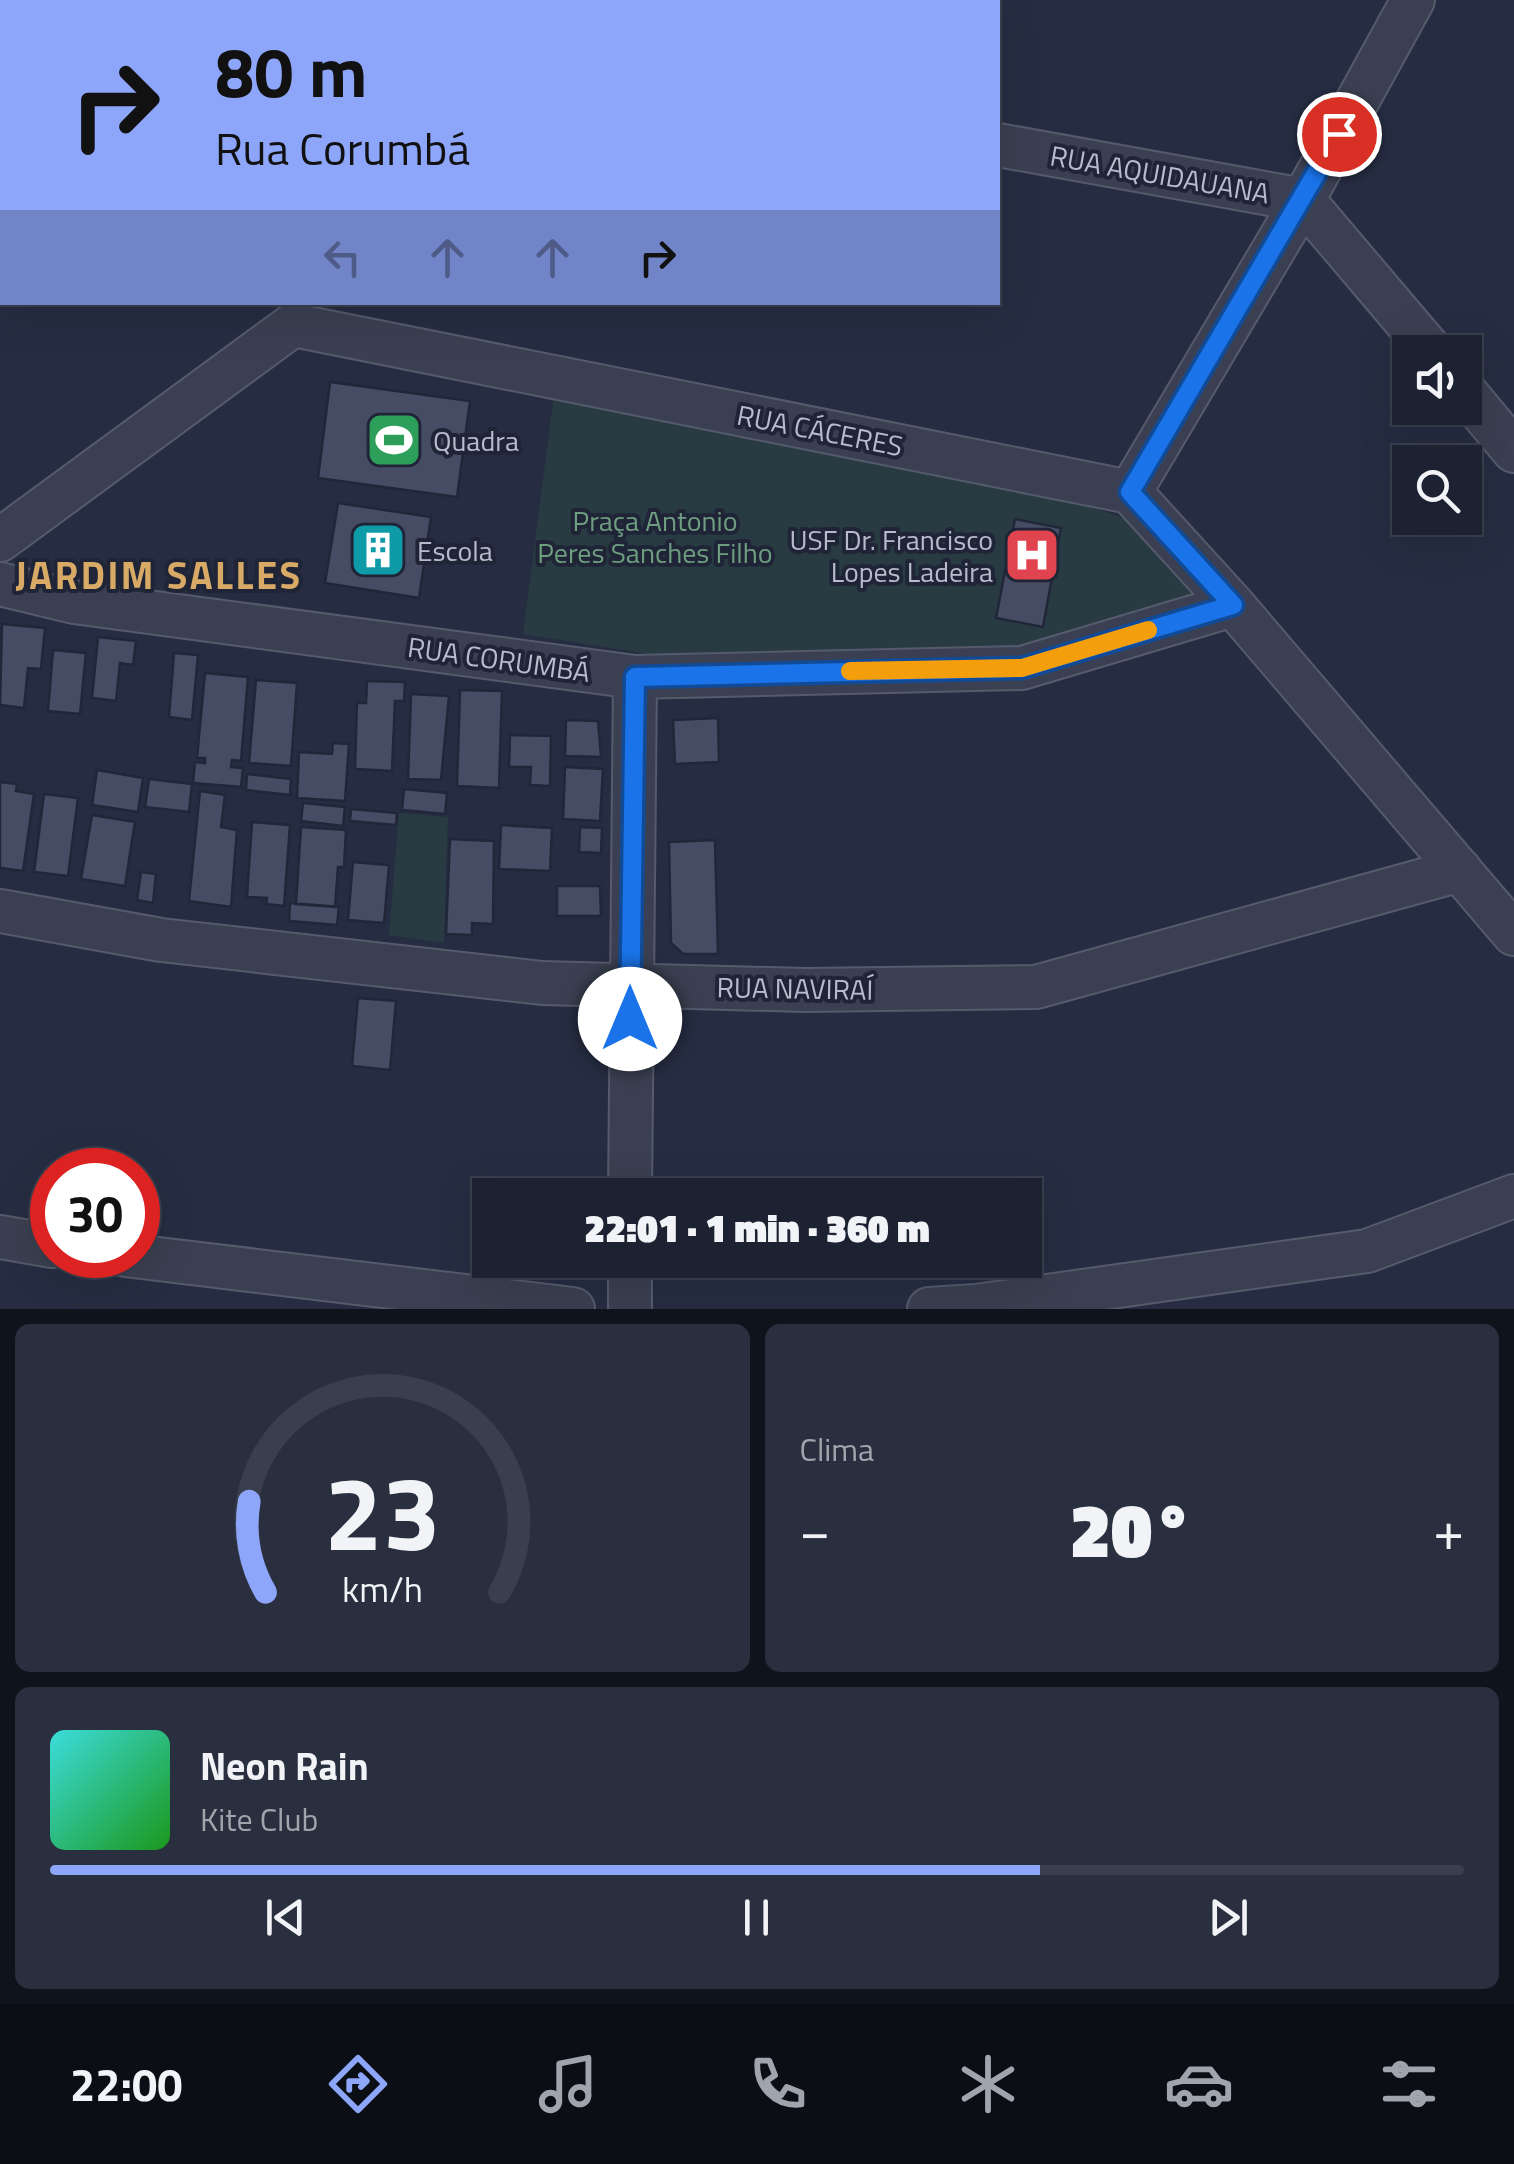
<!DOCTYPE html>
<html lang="pt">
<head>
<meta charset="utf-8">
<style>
  :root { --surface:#1c2232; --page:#292f3e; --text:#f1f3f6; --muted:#a0a4ac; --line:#3a3f4d; --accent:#8ea6fa }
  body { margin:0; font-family:"Titillium Web",sans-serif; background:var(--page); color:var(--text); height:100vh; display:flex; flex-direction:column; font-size:38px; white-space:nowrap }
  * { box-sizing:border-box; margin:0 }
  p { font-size:32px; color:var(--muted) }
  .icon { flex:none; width:55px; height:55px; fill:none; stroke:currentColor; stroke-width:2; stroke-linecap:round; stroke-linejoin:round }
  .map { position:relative; height:1309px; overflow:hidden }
  .side { display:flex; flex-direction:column; gap:15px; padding:15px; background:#0f131c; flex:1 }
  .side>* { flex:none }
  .hud { position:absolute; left:0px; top:0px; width:1000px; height:305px; box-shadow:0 10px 40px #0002,0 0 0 2px var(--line); background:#8ea6fa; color:#111; overflow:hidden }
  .tools { position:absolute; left:1392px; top:335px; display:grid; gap:20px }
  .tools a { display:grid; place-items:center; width:90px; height:90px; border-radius:0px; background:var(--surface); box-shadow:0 10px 40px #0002,0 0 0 2px var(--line); font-size:50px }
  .speed { position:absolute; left:30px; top:1148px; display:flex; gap:20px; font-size:50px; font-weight:700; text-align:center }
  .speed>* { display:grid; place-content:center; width:130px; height:130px; border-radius:50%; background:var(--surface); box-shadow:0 10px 40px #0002,0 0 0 2px var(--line); line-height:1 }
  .speed .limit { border:15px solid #d22; background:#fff; color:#111 }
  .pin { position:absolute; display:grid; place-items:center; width:85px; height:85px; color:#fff; margin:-42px; border:5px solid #fff; border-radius:50%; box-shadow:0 2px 10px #0007 }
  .me { position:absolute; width:110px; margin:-55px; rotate:0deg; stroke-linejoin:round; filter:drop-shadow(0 0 8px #0008) }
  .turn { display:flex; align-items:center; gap:35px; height:210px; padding:0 50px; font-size:45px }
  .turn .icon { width:130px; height:130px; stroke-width:2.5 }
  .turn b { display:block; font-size:70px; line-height:85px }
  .lanes { display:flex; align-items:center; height:95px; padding:0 50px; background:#0003; justify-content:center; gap:50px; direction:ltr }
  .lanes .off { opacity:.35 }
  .big { font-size:75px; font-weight:800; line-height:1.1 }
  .side .tile { flex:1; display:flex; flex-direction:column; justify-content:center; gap:15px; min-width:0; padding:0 35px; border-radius:15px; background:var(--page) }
  .side .dial { align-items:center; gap:0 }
  .dial svg { height:260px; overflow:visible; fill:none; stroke:var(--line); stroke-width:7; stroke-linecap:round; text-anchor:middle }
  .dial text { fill:var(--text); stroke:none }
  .song { display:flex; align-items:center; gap:30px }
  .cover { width:120px; height:120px; border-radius:15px; background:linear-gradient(135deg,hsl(180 70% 55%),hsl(120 70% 35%)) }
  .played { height:10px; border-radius:5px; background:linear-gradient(90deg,var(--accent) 70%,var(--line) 70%) }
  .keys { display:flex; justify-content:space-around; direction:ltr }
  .heat { display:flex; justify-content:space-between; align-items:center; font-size:55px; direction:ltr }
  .side .tiles { flex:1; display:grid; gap:15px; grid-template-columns:1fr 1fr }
  .tile:last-child { grid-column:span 2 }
  .trip { position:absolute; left:472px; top:1178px; width:570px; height:100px; border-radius:0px; background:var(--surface); box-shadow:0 10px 40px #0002,0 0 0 2px var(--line); font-weight:800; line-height:100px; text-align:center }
  .menu { display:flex; height:160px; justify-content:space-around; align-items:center; background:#0b0e14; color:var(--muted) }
  .menu .icon { width:70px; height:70px }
  .menu .current { color:var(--accent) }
  .menu b { font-size:45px; color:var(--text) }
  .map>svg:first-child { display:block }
</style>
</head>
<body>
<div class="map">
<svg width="1514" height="1309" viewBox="0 0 1514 1309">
  <rect width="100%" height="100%" fill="#262d42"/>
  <path fill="#283b43" d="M554 395 1079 503 1124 518 1194 595 1054 643 977 648 680 659 523 634Z
    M399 813 448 817 444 943 389 935Z"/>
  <path fill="#454c64" stroke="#212739" stroke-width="2.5" d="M330 382 470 401 457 497 318 478Z
    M338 503 431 517 419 598 325 583Z
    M1015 519 1061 528 1043 627 996 618Z
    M2 624 45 628 41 669 28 668 24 708 0 705Z
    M98 637 136 641 133 665 120 663 116 701 92 698Z
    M53 650 86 653 80 714 48 711Z
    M174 653 198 655 192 720 169 717Z
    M205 673 248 677 241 761 232 760 231 767 243 768 241 787 193 783 195 762 205 763V758H197Z
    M256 680 297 683 291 766 249 763Z
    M367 681 405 682 404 701H395L392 771 355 769 357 703H366Z
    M460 690 502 691 499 788 457 786Z
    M411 694 449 696 441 780 408 779Z
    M718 718 719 762 675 764 673 720Z
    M566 720 598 721 601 757 565 756Z
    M510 735 551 736 550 786 530 785 531 767H509Z
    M333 743 349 744 345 801 297 798 299 752 332 754Z
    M565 767 603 769 600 821 563 819Z
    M97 770 143 778 138 812 92 805Z
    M247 774 291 779 290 795 246 790Z
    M149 779 192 784 189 812 145 807Z
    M0 782 17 784 16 791 34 794 23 871 0 868Z
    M404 789 447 793 445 814 402 810Z
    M200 791 225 795 221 827 237 830 231 907 189 901Z
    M44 794 78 798 68 876 34 872Z
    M303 803 345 807 343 826 301 821Z
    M351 809 397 813 396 825 350 821Z
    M92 815 135 822 125 886 81 879Z
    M252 822 290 825 284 906 266 904 267 898 247 897Z
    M501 825 552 828 550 871 499 869Z
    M301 827 346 830 344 867H338L335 907 296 904Z
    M580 827 602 828 601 853 579 852Z
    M450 839 494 841 493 924 472 923V935L446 934Z
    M715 840 718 954H683L671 943 669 842Z
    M353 862 389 865 384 923 348 920Z
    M141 872 156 874 153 903 137 900Z
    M557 886H600L601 916H557Z
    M290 903 339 907 337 925 289 921Z
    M358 998 396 1001 390 1070 352 1066Z"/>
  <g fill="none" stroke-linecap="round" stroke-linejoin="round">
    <g stroke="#555b6c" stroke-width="46">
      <path id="minor" d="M260 0V2
        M998 145 1303 200 1432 352
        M0 149 2 147
        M1465 392 1514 451
        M1130 492 1303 200 1413 0
        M0 540 293 325 1130 492 1233 605 1514 934
        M0 584 74 602 635 677 1022 668 1233 605
        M0 911 161 940 542 983 805 990 1036 987 1460 870
        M630 1195 635 677
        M0 1237 52 1246
        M125 1255 573 1309
        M630 1260V1309
        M929 1309 976 1306 1367 1251 1514 1196"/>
    </g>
    <use href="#minor" stroke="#3a4051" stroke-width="42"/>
  </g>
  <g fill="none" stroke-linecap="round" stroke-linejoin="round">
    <g stroke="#114b97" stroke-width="25">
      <path id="route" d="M630 1019 635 677 1022 668 1233 605 1130 492 1339 134"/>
    </g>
    <use href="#route" stroke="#1a73e8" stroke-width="18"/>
    <path stroke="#f59e0b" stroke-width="18" d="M850 671 1022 668 1148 630"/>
  </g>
  <defs>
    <g id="stadium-square" transform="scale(2.875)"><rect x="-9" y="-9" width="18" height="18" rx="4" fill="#2e9e5b" stroke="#1f2537"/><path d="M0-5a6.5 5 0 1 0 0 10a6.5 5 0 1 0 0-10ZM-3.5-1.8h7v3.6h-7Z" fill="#fff"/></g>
    <g id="building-square" transform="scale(2.875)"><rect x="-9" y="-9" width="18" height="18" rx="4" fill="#0f9aa8" stroke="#1f2537"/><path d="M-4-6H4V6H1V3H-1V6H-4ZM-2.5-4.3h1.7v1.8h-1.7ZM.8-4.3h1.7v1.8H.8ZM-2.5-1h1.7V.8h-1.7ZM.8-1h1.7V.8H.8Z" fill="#fff"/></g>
    <g id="hospital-square" transform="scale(2.875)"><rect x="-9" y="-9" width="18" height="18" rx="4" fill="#e0444e" stroke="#1f2537"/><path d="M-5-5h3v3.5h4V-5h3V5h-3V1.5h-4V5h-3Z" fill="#fff"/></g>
  </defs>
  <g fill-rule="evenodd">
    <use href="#stadium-square" x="394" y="440"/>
    <use href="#building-square" x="378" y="550"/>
    <use href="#hospital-square" x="1032" y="555"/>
  </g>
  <g text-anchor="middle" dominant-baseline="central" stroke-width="8" stroke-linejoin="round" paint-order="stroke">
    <g font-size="28" fill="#b7bbcc" stroke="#1f2537">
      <text transform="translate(1160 174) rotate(10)">RUA AQUIDAUANA</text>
      <text transform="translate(820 430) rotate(11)">RUA CÁCERES</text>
      <text transform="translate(499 659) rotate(8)">RUA CORUMBÁ</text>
      <text transform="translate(795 988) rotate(1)">RUA NAVIRAÍ</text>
    </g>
    <g font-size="28" fill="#b7bbcc" stroke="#1f2537" text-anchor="start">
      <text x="433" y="440">Quadra</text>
      <text x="993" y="539" text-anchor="end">USF Dr. Francisco<tspan x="993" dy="32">Lopes Ladeira</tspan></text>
      <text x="417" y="550">Escola</text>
    </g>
    <g font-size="28" fill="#6e9d80" stroke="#1f2537">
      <text x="655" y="520">Praça Antonio<tspan x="655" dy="32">Peres Sanches Filho</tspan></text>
    </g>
    <g font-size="38" font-weight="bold" letter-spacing="2.5" fill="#d8aa66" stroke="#1f2537">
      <text x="159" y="575">JARDIM SALLES</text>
    </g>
  </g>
</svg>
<div class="tools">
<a><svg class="icon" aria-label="sound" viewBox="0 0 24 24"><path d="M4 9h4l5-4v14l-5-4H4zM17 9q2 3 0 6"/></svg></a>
<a><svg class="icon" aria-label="search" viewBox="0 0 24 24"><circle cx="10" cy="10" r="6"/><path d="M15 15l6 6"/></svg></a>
</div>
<div class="speed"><div class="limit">30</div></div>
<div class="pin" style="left:1339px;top:134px;background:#d93025"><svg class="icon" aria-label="arrive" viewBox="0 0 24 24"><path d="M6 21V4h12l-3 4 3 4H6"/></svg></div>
<svg class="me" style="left:630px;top:1019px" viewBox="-20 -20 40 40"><circle r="19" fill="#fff"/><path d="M0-13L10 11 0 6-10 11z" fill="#1a73e8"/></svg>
<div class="trip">22:01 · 1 min · 360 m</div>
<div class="hud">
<div class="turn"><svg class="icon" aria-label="right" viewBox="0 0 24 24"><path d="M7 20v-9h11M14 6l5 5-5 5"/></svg><div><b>80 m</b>Rua Corumbá</div></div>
<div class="lanes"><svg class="icon off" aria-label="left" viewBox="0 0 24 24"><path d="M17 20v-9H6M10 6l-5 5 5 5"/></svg><svg class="icon off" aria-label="ahead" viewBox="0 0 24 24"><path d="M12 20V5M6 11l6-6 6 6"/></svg><svg class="icon off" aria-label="ahead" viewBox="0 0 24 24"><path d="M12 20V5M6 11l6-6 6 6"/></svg><svg class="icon" aria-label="right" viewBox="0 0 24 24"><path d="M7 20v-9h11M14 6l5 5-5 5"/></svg></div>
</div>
</div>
<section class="side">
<div class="tiles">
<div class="tile dial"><svg viewBox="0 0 100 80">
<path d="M14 69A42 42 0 1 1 86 69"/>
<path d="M14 69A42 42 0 0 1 9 41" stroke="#8ea6fa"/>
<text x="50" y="56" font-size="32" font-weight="700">23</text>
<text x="50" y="72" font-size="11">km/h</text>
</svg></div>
<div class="tile"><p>Clima</p>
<div class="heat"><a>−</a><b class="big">20°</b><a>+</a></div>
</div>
<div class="tile">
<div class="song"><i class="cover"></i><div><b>Neon Rain</b><p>Kite Club</p></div></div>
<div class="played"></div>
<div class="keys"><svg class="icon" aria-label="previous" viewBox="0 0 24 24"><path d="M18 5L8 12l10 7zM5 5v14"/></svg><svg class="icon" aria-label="pause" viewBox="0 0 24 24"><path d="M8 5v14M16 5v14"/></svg><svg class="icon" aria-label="next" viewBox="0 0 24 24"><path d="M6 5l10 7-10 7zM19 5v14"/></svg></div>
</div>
</div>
</section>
<nav class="menu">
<b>22:00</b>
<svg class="icon current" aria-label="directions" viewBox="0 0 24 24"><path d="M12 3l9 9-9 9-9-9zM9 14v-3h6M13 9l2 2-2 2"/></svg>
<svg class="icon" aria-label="music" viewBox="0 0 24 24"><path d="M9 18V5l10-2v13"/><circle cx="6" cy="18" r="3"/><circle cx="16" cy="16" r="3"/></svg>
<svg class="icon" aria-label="phone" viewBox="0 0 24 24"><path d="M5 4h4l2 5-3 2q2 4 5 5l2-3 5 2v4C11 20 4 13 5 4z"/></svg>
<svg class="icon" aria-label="climate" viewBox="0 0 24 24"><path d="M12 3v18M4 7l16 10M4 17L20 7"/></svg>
<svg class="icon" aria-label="car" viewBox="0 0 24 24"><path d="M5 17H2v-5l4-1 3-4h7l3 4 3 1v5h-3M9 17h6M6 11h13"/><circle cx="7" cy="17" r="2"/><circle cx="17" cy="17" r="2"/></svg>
<svg class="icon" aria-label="filters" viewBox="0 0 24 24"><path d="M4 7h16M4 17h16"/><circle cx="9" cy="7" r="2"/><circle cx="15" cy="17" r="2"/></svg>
</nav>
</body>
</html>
